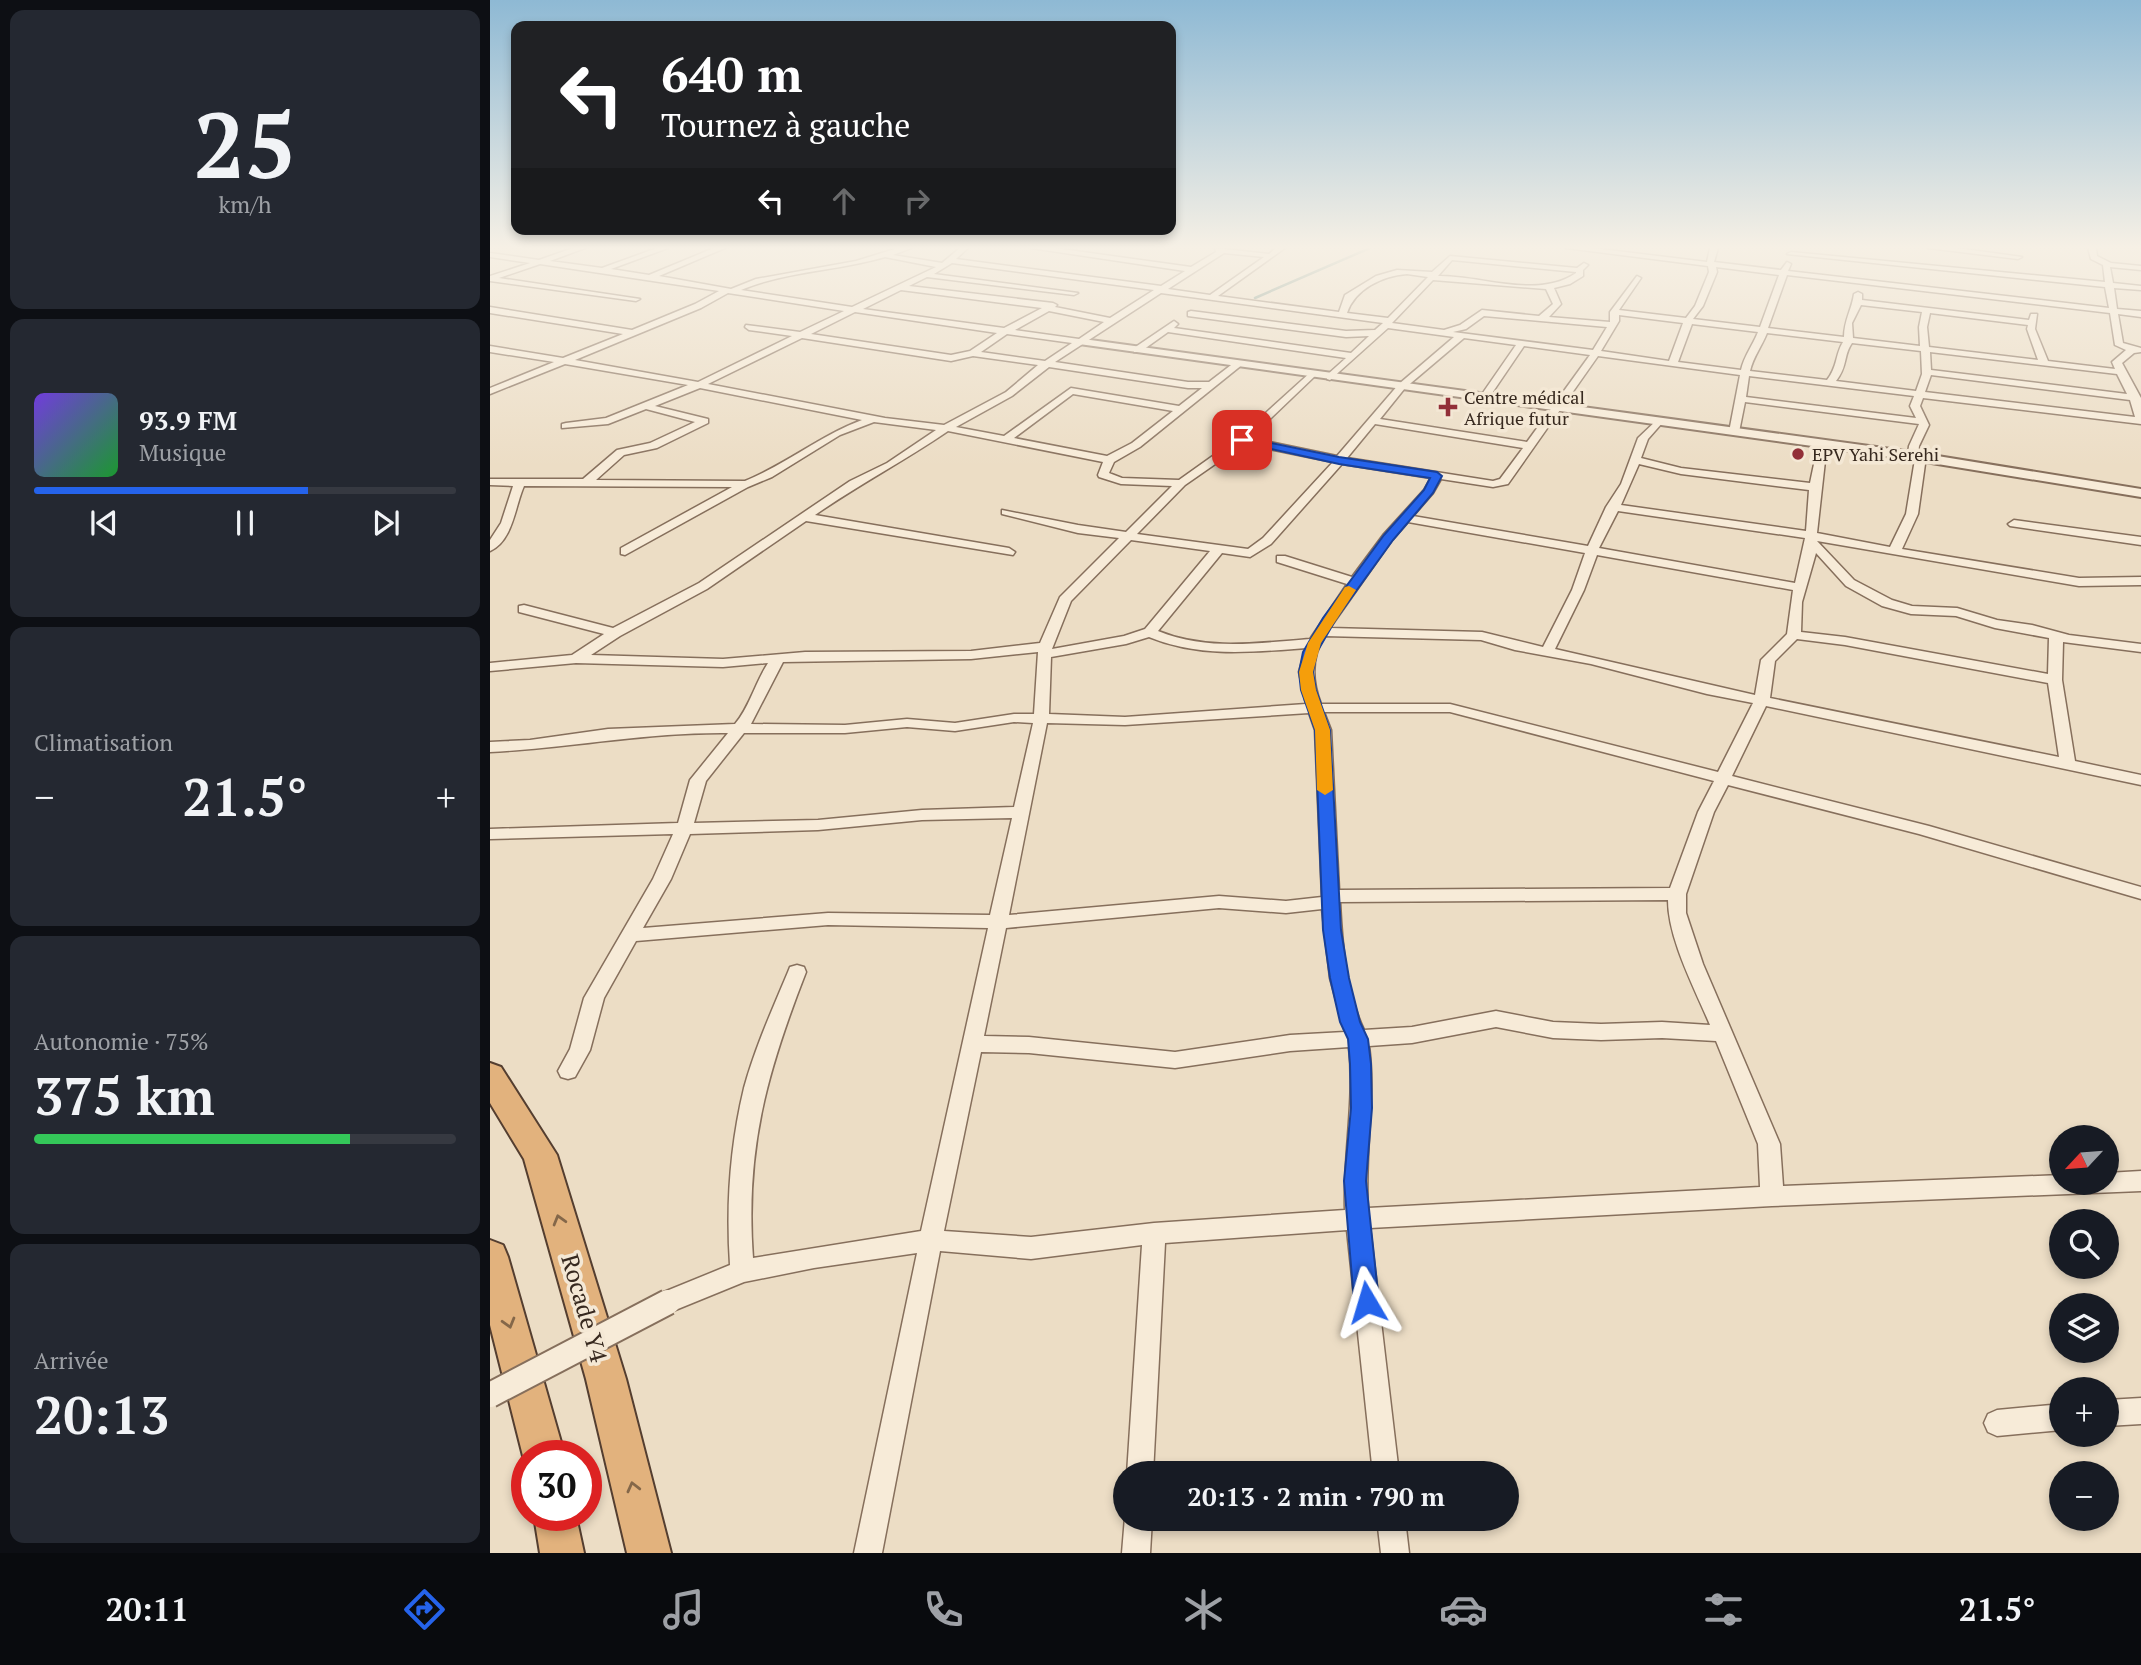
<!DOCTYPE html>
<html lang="fr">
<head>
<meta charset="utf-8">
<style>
  :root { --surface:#171b24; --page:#242831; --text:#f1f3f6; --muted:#9ea1a6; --line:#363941; --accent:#2563eb }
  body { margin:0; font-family:"PT Serif",serif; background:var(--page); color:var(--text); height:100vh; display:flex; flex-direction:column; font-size:26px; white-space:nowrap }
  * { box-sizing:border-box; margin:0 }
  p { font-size:23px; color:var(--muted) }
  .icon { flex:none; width:38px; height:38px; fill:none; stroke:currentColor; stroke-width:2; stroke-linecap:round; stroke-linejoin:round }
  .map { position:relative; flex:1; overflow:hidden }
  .drawer { display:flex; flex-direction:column; gap:10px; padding:10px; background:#0d0f14; width:490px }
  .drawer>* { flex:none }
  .banner { position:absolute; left:21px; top:21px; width:665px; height:214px; border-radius:14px; box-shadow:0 4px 10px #0003; background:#202124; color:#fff; overflow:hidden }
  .needle { width:46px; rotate:244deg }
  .controls { position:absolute; left:1559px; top:1125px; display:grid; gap:14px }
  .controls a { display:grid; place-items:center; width:70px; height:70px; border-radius:50%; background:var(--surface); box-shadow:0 4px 10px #0003; font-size:35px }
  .speed { position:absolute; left:21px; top:1440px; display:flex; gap:14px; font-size:35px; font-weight:700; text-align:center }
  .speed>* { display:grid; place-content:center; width:91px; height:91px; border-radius:50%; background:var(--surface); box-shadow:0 4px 10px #0003; line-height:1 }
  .speed .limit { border:10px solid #d22; background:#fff; color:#111 }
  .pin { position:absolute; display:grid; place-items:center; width:60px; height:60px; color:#fff; margin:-30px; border-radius:14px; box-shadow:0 4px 10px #0006 }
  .me { position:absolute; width:77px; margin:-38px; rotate:353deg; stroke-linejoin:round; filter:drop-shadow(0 0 5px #0008) }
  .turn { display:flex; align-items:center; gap:24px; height:147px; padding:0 35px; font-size:32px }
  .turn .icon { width:91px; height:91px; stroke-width:2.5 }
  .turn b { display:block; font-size:49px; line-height:60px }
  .lanes { display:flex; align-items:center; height:66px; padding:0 35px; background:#0003; justify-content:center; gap:35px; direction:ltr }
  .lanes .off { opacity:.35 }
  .big { font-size:52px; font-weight:700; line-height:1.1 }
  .drawer .widget { flex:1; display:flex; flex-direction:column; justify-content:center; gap:10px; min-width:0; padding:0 24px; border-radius:14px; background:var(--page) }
  .drawer .dial { align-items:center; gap:0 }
  .dial b { font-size:91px; line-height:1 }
  .song { display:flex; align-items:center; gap:21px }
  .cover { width:84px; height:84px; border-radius:10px; background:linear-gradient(135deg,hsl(260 70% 55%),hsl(130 70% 35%)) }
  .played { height:7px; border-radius:4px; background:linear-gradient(90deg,var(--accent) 65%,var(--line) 65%) }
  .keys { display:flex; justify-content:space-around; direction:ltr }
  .heat { display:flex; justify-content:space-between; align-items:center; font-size:38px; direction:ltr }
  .charge { height:10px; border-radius:5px; background:linear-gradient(90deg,#34c759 75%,var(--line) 0) }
  .trip { position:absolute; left:623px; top:1461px; width:406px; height:70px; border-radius:35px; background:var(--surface); box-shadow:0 4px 10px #0003; font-weight:700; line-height:70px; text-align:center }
  .tab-bar { display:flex; height:112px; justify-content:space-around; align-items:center; background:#090b0e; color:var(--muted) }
  .tab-bar .icon { width:49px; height:49px }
  .tab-bar .active { color:var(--accent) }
  .tab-bar b { font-size:32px; color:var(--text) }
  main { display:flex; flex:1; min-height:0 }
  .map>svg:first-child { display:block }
</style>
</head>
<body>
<main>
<section class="drawer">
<div class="widget dial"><b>25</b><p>km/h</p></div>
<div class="widget">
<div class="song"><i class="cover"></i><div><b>93.9 FM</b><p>Musique</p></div></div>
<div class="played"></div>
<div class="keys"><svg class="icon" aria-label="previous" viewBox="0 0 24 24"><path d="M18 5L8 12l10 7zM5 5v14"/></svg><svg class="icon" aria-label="pause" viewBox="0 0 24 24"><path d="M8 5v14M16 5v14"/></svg><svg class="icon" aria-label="next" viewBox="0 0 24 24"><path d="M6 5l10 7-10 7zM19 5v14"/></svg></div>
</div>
<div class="widget"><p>Climatisation</p>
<div class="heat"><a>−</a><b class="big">21.5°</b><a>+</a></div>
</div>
<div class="widget"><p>Autonomie · 75%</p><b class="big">375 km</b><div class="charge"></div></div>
<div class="widget"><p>Arrivée</p><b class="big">20:13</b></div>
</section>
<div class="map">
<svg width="1651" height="1553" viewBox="0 0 1651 1553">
  <rect width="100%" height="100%" fill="#ecddc5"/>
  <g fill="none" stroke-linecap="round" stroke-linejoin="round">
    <path stroke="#6e8e83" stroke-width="2.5" d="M765 298 880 248"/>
    <g stroke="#866f5c" stroke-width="3">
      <path id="minor" d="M83 248H95L60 261 112 268 167 248H178L121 269 159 275 224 248H235L169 276 241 289 266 279 366 261 408 248H421L403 255 452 263 470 248H478L466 259 671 286 695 271 541 248H564L701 267 726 252 725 248 779 254 786 248H795L728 296 849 312 855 295 886 276 907 270 942 272 960 256 1087 268 1094 263 1098 265 1093 270V276L1080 284 1064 288 1071 304 1059 317 1120 322V312L1147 276 1151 278 1129 310 1196 318 1205 306 1219 272 1218 266 1076 248H1102L1217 262 1220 248H1228L1224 262 1291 270 1297 262 1301 264 1298 271 1619 308 1615 287 1297 254 1301 252 1615 282 1613 265 1601 259 1598 248H1606L1607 256 1621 263 1651 266V270L1620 267 1623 283 1651 286V290L1624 288 1627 309 1651 311V317L1628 314 1633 343 1651 348V352L1644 353 1632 363 1651 398V424L1433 398 1430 406 1439 425 1429 446 1428 454 1436 457 1428 514 1412 549 1589 578 1651 577V585L1589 586 1327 541 1364 580 1402 600 1422 606 1467 608 1507 620 1542 625 1579 635 1651 644V652L1573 642 1572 680 1585 761 1651 775V785L1276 706 1242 776 1439 826 1651 887V899L1429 834 1238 785 1224 812 1196 894V913L1213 964 1290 1144 1293 1186 1572 1175V1183H1617V1173L1651 1171V1191L1282 1206 880 1228 909 1474H883L857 1230 675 1243 663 1474H637L652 1245 541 1259 450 1251 392 1553H364L427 1253 324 1268 254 1282 178 1313 169 1310 166 1302 169 1294 240 1265C236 1206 240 1146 254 1088 265 1048 282 1010 298 972L300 967 307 965 314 967 316 972C277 1072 255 1149 263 1258L431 1231 498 928 338 925 146 941 114 998 100 1050 85 1077 78 1079 71 1077 68 1071 80 1049 94 998 163 879 183 834 0 839V829L188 823 200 780 238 733C158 732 80 748 0 752V742L40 740 118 729 245 724C260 706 265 683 278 663L233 667 86 663 0 671V663L82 655 114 634 29 612V606L34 605 123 628 209 583 360 481 397 463 446 430 384 422 350 435 282 477 258 487 135 555 131 554V548L242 487 34 486C25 506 23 541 0 551V540L11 523 23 486 0 485V479H93L127 450 160 443 205 422 156 409 118 424 72 428V424L76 423 116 418 198 385 75 364 0 394V388L64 362 0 352V346L73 358 133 334 0 313V307L142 330 205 304 229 291 50 264 9 278 150 299 146 301 0 281V276L40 263 0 257V253L49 260ZM734 253 774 257 720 295 678 289ZM395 257 446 267 362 307 251 290C296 271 348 271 395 257ZM962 260 1086 272V273C1047 300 991 275 948 276ZM462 263 664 290 620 318 565 307 567 305 563 303 419 286 437 277 584 295 588 293 444 274ZM1226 267 1289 275 1270 327 1203 319 1213 306 1227 272ZM917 274 938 277 898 318 857 313C865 289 892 276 917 274ZM1297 275 1620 313 1625 345 1636 350 1622 362 1625 369 1558 361 1545 329 1547 314H1541L1539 320 1372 300V294L1368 292 1364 294C1362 309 1354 320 1354 337L1278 328ZM943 280 1056 289 1063 304 1049 316 992 310 970 325 954 330 902 323ZM411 290 552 308 514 328 373 309ZM238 293 354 311 310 332 256 325 255 327 259 330 302 336 208 382 85 360 211 308ZM671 293 893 323 885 330 856 331 701 311 698 312V316L856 337 879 336 861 353 684 328 688 324 684 321 644 348V352H650L678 332 856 358 837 375V379L840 380 898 328 964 337 909 384 847 456 760 438 825 376 827 374 822 371 748 438 689 480 632 478 619 473 624 462 650 447 753 364 745 362 719 382H698L565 362ZM1371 305 1432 312 1429 327 1430 346 1363 338 1362 323ZM559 311 614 322 589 339 525 330ZM365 312 507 333 480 351 461 355 321 334ZM1440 313 1538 325 1537 329 1548 360 1439 347 1437 327ZM1129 315 1193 323 1179 361 1111 351 1129 321ZM994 316 1117 327 1103 350 963 332 976 329ZM1202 324 1268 332C1263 345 1254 356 1251 370L1188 362ZM1277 333 1353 342C1345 355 1348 366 1337 380L1260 371C1263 357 1272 346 1277 333ZM517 334 582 343 555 361 491 352ZM312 338 461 361 483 356 548 365 516 392 454 425 395 418 218 384ZM974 338 1026 345 990 397 995 400 998 399 1034 346 1100 355 1037 442 890 419 915 388ZM1362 343 1431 351 1432 374 1426 391 1346 381C1358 366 1353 356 1362 343ZM1440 352 1627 374 1637 394 1441 370ZM1108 356 1250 375 1239 432 1244 435 1249 432 1255 402 1429 424 1419 446 1418 456 1425 459 1416 514 1400 547 1327 533 1337 443 1328 445 1320 483 1191 468 1151 458 1158 439 1173 422 1168 419 1148 438 1131 484 1116 507 1098 546 923 516 943 493 951 479 1003 487 1018 484ZM559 367 698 388H712L689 406 581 388 514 436 466 427 522 396ZM1441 375 1640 400 1645 417 1435 392ZM1259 376 1424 396 1420 406 1426 418 1256 397ZM210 388 372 420C329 436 297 464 255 481L106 480 134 455 167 448 218 423V419L165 406ZM583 394 683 411 642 443 617 456 524 438ZM885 424 1033 448 1010 479 1003 481 857 458ZM458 431 613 462 608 475 609 477 631 484 682 486 636 532 588 525 512 510V514L588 533 629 538 570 597 550 643 481 651 315 652 233 659 101 655 130 636 217 589 316 521 523 555 525 552 519 548 325 515C368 485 414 461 458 431ZM754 444 843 462 773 538 758 549 647 534 695 485ZM852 464 941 478 934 490 894 534 862 577 795 556H787V562L857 584 820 639C768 643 717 651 668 631L732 553 760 557 781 544ZM1149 464 1191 474 1319 490 1316 531 1131 505ZM1128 511 1315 538 1305 583 1109 548ZM918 522 1095 553 1082 590 1053 647 992 632 840 628 902 540ZM641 540 720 551 655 629 634 636 562 649 581 601ZM1326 553 1356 586 1392 606 1421 614 1466 616 1505 628 1559 638 1558 674 1355 637 1311 632 1312 602ZM1107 555 1303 590 1297 634 1271 660 1265 695 1065 649 1094 590ZM835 636 991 640 1025 650 1101 664 1217 694 1263 703 1228 772 960 704H831C822 681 821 657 835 636ZM659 637C710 658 762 652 816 648L809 672 816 704 635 717 559 714 561 657 636 644ZM1307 639 1355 645 1558 683 1569 757 1280 698 1285 661ZM548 652 544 714H524L465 723 417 719 355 725 261 724 293 662 481 659ZM834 712H960L1224 781 1208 812 1180 888 849 890 841 730ZM819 713 825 730 832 897 796 901 729 896 519 915 557 723 635 725ZM524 722 543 723 524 807 432 810 328 820 204 823 216 781 254 733H355L417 727 465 731ZM522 818 500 915 338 913 153 928 181 879 200 834 328 830 432 820ZM1178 900C1178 939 1205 989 1220 1025L1172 1022 1111 1024 1063 1022 1006 1011 922 1027 874 1030C856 992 852 944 850 902ZM729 908 796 913 832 909 840 978 855 1032 800 1035 685 1052 539 1037 494 1036 516 928ZM1006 1027 1063 1038 1111 1040 1172 1038 1226 1041 1268 1144 1270 1187 878 1208C874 1154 886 1100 879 1046L922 1043ZM859 1047C865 1101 853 1155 855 1210L664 1223 541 1237 454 1231 491 1052 539 1053 685 1068 800 1051Z
        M1438 248H1467L1532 257 1528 259Z
        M1524 520 1651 537V545L1520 526 1518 524Z
        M1651 1398V1424L1617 1426V1400Z
        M1572 1404V1430L1507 1436 1498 1432 1494 1423 1498 1414 1507 1410Z
        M635 1517V1519H662L660 1553H632Z
        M887 1519H915L919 1553H891Z"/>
    </g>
    <g stroke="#866f5c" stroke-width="4">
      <path id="tertiary" d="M593 339 1423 452 1651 489V497L1423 460 589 344V340Z"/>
    </g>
    <g stroke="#543e30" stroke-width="4">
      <path id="trunk" d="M0 1063 11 1067 67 1155 136 1379 181 1553H137L96 1379 34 1159 0 1103Z
        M0 1240 13 1245 18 1257 75 1456H37V1464L33 1456 0 1325Z
        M44 1516H86L94 1553H50Z"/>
    </g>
    <use href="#minor" fill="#f7ebd8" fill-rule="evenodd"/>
    <use href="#tertiary" fill="#f7ebd8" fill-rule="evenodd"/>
    <use href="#trunk" fill="#e2b27d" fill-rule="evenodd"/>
    <g stroke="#866f5c" stroke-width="28" stroke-linecap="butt">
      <path id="minor-bridge" d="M0 1395 178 1302"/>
    </g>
    <use href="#minor-bridge" stroke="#f7ebd8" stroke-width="24"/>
  </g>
  <defs><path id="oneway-chevron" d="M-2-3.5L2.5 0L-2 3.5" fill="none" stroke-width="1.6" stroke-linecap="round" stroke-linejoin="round" transform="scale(1.75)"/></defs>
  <g stroke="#846749">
    <use href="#oneway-chevron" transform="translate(69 1220) rotate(-106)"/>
    <use href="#oneway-chevron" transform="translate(19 1323) rotate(74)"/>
    <use href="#oneway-chevron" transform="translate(143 1487) rotate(-104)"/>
  </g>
  <linearGradient id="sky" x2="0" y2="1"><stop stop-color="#8eb9d4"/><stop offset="0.53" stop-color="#f6f0e5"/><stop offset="1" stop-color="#f6f0e5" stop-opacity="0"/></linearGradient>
  <rect width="1651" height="466" fill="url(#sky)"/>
  <path fill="#2563eb" stroke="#184099" stroke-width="2" d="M752 437 849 457 947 472 952 476 943 493 903 540 846 619 827 652 823 672 826 690 840 730 851 930 859 978 870 1022 878 1039 881 1064 882 1108 876 1181 889 1302 885 1310 877 1313 868 1310 864 1302 854 1181 861 1108 860 1064 858 1039 850 1022 840 978 833 930 825 730 811 690 809 672 813 652 833 618 894 535 934 490 940 478 849 464 749 442V438Z"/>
  <path fill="#f59e0b" d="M859 586 866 590 831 643 823 672 826 690 840 730 843 790 835 795 827 790 825 730 811 690 809 672 818 643 855 587Z"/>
  <g fill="#922f38" stroke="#f4e8d5" stroke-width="2.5">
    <path d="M954.5 396.5h7v7h7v7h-7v7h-7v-7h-7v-7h7z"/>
    <circle cx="1308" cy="454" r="7"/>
  </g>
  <g text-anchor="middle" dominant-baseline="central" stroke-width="7" stroke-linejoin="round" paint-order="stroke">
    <g font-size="18" fill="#37291f" stroke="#f4e8d5" text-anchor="start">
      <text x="974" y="397">Centre médical<tspan x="974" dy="21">Afrique futur</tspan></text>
      <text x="1322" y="454">EPV Yahi Serehi</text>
    </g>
    <g font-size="24" fill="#37291f" stroke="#f4e8d5">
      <text transform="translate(95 1308) rotate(74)">Rocade Y4</text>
    </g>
  </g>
</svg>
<div class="controls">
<a><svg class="needle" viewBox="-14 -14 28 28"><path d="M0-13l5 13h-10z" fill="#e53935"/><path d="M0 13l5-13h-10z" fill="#9ea1a6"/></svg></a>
<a><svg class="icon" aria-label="search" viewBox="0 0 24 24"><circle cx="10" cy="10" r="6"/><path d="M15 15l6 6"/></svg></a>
<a><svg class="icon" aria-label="layers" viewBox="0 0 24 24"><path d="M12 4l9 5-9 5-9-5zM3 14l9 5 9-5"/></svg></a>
<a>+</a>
<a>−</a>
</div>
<div class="speed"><div class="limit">30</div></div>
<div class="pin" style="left:752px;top:440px;background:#d93025"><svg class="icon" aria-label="arrive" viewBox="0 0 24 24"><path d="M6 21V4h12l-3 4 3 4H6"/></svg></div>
<svg class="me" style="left:877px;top:1302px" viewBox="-20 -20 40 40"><path d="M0-17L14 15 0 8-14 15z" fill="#2563eb" stroke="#fff" stroke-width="4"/></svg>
<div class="trip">20:13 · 2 min · 790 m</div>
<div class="banner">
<div class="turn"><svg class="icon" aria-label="left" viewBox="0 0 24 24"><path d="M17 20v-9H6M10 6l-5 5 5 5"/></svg><div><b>640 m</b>Tournez à gauche</div></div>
<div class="lanes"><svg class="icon" aria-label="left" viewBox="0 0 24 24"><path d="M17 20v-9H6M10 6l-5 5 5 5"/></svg><svg class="icon off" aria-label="ahead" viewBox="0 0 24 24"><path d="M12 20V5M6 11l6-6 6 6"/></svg><svg class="icon off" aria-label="right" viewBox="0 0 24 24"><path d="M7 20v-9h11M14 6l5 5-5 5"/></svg></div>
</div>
</div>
</main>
<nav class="tab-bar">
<b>20:11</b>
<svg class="icon active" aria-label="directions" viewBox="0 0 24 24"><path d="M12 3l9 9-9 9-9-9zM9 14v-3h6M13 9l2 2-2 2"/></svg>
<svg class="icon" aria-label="music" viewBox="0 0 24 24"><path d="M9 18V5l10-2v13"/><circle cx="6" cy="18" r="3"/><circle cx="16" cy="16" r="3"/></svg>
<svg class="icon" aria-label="phone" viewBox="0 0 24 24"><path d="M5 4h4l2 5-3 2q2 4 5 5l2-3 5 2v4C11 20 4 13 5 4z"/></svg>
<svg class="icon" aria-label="climate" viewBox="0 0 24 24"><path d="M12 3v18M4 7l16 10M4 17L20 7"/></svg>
<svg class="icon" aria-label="car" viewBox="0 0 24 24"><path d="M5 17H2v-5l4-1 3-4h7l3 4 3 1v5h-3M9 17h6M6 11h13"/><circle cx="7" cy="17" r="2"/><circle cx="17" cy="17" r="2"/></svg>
<svg class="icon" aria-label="filters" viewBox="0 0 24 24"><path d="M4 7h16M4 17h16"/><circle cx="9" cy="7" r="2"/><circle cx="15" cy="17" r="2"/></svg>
<b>21.5°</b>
</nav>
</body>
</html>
